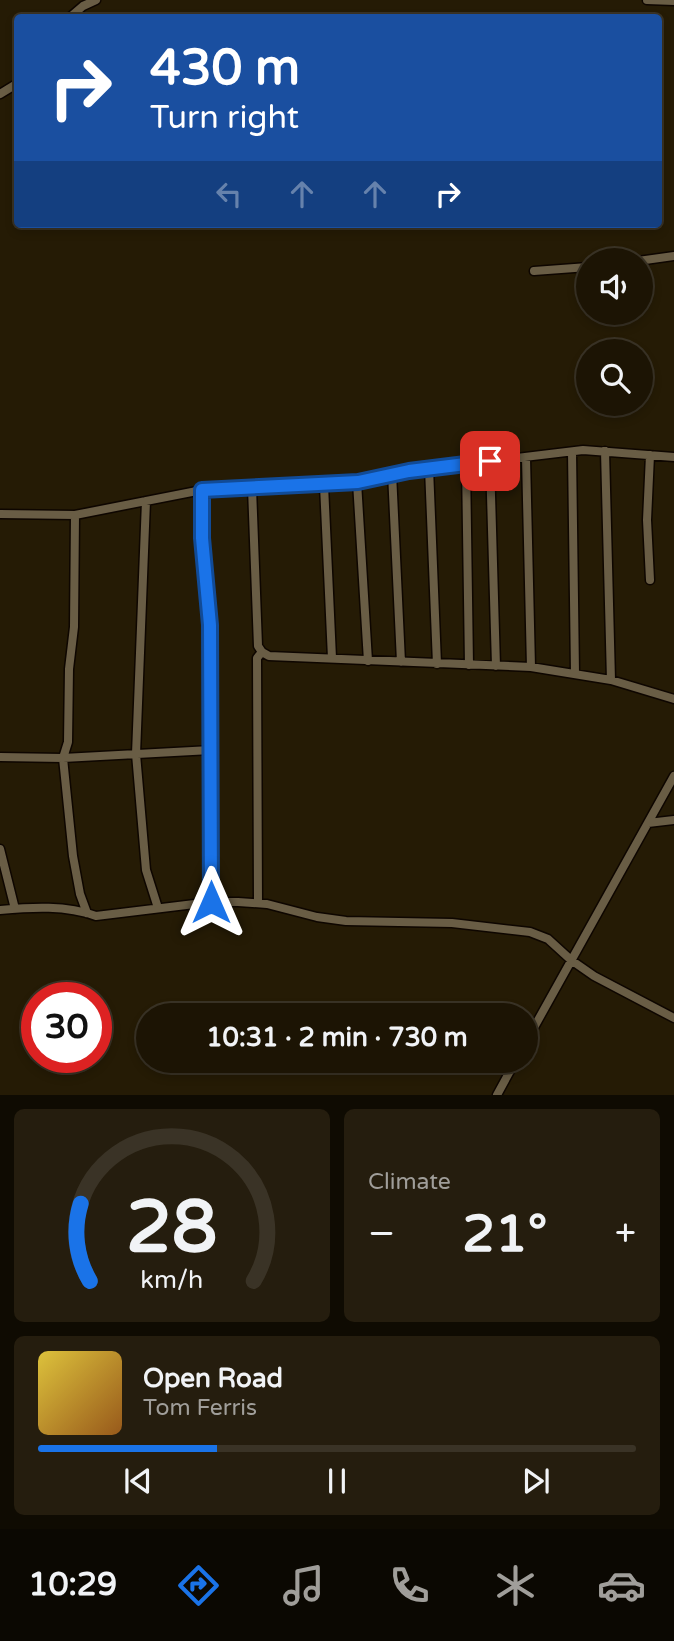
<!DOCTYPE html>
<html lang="en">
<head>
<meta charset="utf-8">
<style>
  :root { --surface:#1c1404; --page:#251d0e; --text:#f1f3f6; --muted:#a09e9a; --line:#3a3326; --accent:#1a73e8 }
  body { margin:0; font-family:"Varela Round",sans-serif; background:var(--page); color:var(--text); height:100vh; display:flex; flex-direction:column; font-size:26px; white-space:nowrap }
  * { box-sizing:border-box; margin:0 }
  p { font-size:23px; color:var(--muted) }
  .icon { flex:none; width:38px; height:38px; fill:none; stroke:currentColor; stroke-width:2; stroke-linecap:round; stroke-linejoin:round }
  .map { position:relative; height:1095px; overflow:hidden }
  .panel { display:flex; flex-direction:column; gap:14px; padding:14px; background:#0f0b02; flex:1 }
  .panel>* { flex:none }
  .guide { position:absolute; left:14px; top:14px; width:648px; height:214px; border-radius:7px; box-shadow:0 4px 10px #0003,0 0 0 2px var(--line); background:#1a4fa0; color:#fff; overflow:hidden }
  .tools { position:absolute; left:576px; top:248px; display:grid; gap:14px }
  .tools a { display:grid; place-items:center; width:77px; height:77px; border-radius:50%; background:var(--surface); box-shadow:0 4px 10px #0003,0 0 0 2px var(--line); font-size:35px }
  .speed { position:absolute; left:21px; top:982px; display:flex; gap:14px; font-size:35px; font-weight:700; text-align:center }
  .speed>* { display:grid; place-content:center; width:91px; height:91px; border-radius:50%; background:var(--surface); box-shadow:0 4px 10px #0003,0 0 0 2px var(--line); line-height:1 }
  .speed .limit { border:10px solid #d22; background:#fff; color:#111 }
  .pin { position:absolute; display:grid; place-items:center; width:60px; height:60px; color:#fff; margin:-30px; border-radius:14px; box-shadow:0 4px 10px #0006 }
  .me { position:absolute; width:77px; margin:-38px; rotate:0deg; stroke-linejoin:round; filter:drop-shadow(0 0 5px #0008) }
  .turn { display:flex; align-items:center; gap:24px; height:147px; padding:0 21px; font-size:32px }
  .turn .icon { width:91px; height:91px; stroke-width:2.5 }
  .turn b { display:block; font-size:49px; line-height:60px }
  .lanes { display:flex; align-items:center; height:66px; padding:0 21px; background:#0003; justify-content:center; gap:35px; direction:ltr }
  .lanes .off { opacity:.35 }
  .big { font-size:52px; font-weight:700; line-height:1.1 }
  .panel .widget { flex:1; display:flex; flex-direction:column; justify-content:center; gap:10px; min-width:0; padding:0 24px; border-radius:10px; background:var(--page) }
  .panel .dial { align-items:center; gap:0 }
  .dial svg { height:182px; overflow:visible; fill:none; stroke:var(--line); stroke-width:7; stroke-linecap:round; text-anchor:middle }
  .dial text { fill:var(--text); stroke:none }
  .song { display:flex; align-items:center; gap:21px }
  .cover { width:84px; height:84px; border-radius:10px; background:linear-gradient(135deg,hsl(50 70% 55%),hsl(30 70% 35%)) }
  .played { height:7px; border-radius:4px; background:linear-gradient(90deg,var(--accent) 30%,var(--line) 30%) }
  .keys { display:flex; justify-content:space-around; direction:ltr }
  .heat { display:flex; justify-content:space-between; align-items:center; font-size:38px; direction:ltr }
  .panel .tiles { flex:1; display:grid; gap:14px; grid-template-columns:1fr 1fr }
  .widget:last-child { grid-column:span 2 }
  .trip { position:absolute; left:136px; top:1003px; width:402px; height:70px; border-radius:35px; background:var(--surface); box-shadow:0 4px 10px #0003,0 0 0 2px var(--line); font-weight:700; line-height:70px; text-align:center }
  .tabs { display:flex; height:112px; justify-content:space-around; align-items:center; background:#0b0802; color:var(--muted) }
  .tabs .icon { width:49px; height:49px }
  .tabs .selected { color:var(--accent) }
  .tabs b { font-size:32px; color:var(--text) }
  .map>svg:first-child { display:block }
</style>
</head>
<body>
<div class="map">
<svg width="674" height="1095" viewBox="0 0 674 1095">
  <rect width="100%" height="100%" fill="#251b05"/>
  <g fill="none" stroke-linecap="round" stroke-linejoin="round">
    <g stroke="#0e0600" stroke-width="11">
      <path id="minor" d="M647 0 674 1
        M69 18 83 6 96 0
        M0 94 18 83
        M638 261 674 256
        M534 271 588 267
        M605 451 611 680
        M572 452 575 673
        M650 455 647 520 650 580
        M526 458 531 667
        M490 461 496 666
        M466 463 469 665
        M429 468 437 664
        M392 473 401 662
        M357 482 368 661
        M324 485 332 658
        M252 488 258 646 262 652 269 656 531 667 611 680 674 699
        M202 490 203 538 210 625 211 902
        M146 501 136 754 146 870 158 908
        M0 514 75 515 202 490 357 482 409 471 583 450 674 457
        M75 515 74 627 69 669 68 742 63 758 73 856 80 894 87 913
        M0 757 63 758 211 750
        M648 823 674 820
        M0 849 15 909
        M258 903 257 658 262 652
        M0 910C32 907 66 905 96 916L211 902H238L267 904 317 917 346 921 452 923 530 932 548 939 571 960 594 976 674 1018
        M527 1040 674 776
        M497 1095 516 1060"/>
    </g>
    <use href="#minor" stroke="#695d45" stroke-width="8"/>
  </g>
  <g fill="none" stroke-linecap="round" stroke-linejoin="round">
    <g stroke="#114b97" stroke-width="18">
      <path id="route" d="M211 902 210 625 202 538V490L358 482 409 471 490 461"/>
    </g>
    <use href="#route" stroke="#1a73e8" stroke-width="12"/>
  </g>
</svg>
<div class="tools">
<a><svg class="icon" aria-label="sound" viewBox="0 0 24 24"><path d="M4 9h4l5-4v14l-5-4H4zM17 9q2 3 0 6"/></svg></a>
<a><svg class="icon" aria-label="search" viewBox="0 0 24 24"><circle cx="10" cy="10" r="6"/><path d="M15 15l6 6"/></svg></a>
</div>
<div class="speed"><div class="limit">30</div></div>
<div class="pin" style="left:490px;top:461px;background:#d93025"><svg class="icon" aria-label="arrive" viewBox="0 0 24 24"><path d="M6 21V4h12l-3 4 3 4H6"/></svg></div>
<svg class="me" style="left:211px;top:902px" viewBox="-20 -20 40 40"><path d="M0-17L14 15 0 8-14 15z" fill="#1a73e8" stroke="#fff" stroke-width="4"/></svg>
<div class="trip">10:31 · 2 min · 730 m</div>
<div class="guide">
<div class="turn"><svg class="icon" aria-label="right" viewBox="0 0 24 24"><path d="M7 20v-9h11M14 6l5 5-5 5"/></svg><div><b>430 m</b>Turn right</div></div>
<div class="lanes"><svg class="icon off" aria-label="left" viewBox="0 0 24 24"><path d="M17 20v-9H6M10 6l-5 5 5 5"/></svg><svg class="icon off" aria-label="ahead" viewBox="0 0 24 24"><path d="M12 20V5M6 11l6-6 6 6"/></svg><svg class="icon off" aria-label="ahead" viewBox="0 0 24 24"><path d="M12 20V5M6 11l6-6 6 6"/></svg><svg class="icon" aria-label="right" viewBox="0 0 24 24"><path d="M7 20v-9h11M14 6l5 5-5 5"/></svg></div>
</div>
</div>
<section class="panel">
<div class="tiles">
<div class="widget dial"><svg viewBox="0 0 100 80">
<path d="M14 69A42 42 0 1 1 86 69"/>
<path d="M14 69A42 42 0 0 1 10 35" stroke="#1a73e8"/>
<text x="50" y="56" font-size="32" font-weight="700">28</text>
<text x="50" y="72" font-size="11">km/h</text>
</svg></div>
<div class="widget"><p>Climate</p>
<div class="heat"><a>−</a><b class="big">21°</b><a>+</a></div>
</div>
<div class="widget">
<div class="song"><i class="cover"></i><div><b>Open Road</b><p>Tom Ferris</p></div></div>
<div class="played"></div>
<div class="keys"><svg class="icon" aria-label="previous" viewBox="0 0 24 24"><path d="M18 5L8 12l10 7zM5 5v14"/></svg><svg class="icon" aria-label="pause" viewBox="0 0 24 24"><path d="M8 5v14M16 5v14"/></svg><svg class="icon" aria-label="next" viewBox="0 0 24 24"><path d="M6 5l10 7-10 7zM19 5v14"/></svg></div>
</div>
</div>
</section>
<nav class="tabs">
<b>10:29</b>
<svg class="icon selected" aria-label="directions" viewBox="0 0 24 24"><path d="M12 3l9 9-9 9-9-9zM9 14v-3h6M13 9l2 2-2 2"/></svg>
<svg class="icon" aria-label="music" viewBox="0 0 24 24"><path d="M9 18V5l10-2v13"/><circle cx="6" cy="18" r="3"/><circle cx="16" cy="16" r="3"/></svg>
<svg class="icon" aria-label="phone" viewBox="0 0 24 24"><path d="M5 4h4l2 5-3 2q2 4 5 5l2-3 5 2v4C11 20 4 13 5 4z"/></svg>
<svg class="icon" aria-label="climate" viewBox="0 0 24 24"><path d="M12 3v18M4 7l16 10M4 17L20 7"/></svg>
<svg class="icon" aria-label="car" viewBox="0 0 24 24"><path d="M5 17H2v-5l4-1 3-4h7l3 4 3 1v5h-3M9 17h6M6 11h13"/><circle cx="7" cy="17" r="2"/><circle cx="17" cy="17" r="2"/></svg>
</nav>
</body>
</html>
